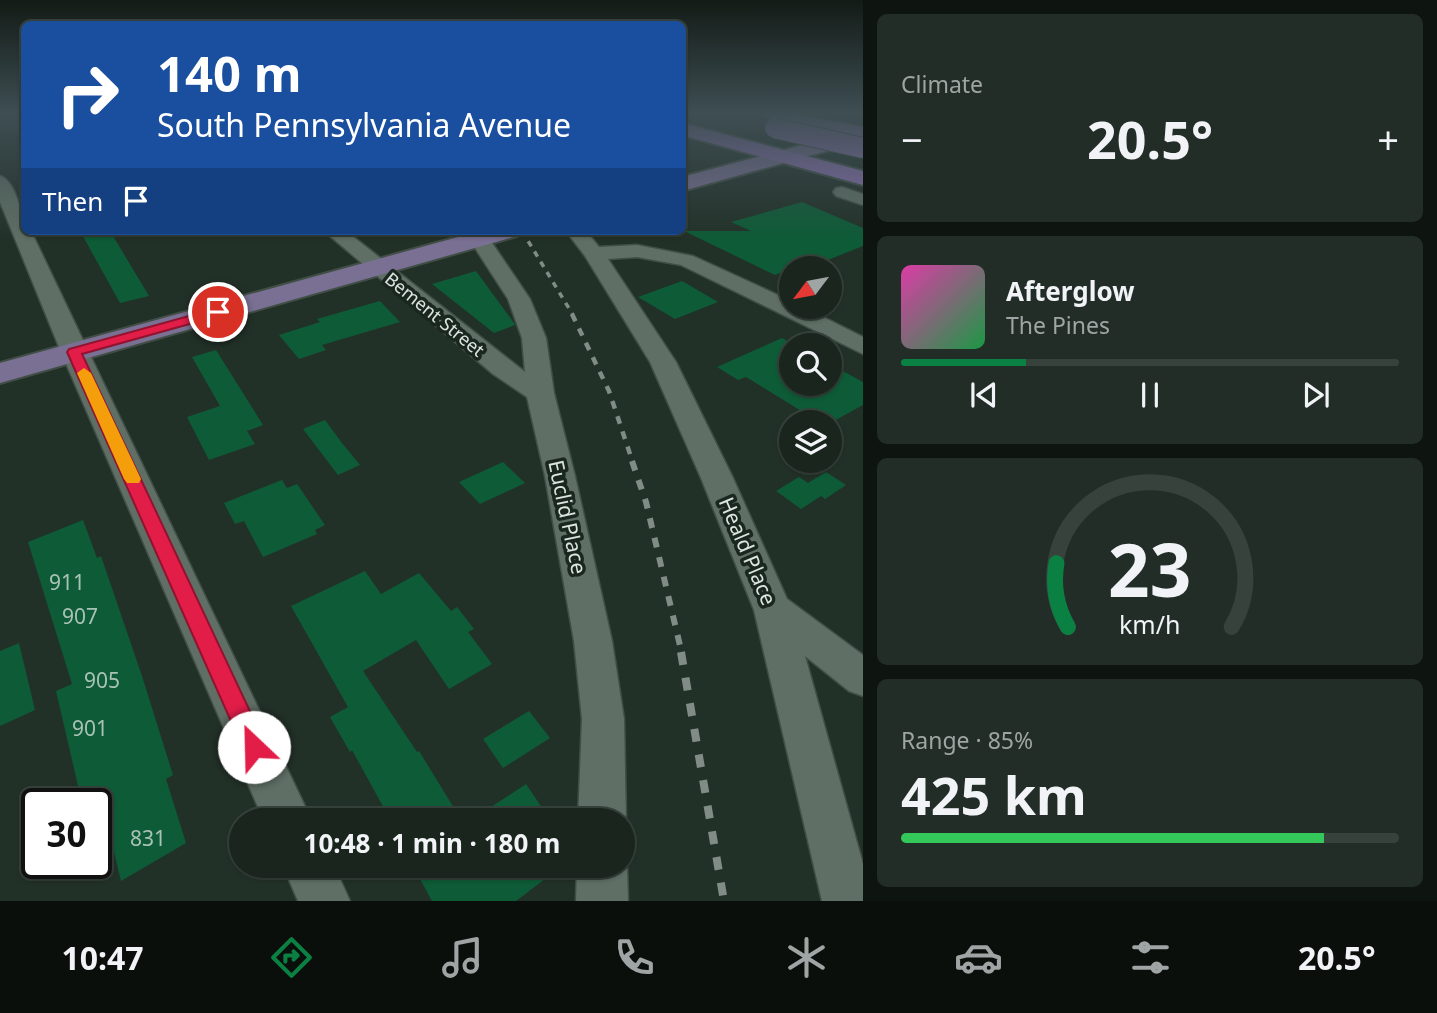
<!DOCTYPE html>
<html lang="en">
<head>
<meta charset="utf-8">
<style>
  :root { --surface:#1a251e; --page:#232d27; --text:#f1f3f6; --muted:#9fa5a4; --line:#38423c; --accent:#0b8043 }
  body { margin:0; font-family:"Noto Sans",sans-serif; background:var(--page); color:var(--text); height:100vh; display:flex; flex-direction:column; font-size:26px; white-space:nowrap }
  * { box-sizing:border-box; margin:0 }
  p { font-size:23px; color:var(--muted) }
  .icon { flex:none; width:38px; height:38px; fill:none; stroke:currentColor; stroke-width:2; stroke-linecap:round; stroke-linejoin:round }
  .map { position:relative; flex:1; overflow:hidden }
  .drawer { display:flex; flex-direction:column; gap:14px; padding:14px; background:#0e1410; width:574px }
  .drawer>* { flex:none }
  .guide { position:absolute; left:21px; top:21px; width:665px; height:214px; border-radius:10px; box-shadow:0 2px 5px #0004,0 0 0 2px var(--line); background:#1a4fa0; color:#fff; overflow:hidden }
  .needle { width:46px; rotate:238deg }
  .controls { position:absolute; left:779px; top:256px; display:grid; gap:14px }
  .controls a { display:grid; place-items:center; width:63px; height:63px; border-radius:50%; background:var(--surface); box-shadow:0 2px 5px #0004,0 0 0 2px var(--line); font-size:35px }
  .speed { position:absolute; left:21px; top:788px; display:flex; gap:14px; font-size:35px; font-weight:700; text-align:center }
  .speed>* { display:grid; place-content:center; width:91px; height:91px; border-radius:50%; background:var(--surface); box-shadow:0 2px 5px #0004,0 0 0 2px var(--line); line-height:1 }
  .speed .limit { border:4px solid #111; border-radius:10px; background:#fff; color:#111 }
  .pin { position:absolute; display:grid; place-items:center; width:60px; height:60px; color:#fff; margin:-30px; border:4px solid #fff; border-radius:50%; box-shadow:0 2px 7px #0007 }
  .me { position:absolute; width:77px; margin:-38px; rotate:336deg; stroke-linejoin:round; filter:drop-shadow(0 0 5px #0008) }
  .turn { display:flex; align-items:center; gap:24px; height:147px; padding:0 21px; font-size:32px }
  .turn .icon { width:91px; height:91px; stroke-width:2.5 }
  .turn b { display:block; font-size:49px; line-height:60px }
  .then { display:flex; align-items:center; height:66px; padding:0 21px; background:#0003; gap:14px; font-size:26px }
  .big { font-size:52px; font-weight:700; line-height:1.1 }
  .drawer .tile { flex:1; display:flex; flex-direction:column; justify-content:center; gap:10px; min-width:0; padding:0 24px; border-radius:10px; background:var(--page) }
  .drawer .dial { align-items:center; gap:0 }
  .dial svg { height:182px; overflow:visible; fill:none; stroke:var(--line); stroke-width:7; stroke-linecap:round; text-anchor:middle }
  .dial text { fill:var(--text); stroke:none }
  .song { display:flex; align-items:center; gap:21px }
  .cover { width:84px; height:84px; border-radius:10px; background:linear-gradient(135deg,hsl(320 70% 55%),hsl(140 70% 35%)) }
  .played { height:7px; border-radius:4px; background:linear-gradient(90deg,var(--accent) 25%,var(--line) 25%) }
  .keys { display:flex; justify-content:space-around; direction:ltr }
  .heat { display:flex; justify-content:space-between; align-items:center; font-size:38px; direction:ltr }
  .charge { height:10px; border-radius:5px; background:linear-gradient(90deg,#34c759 85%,var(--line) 0) }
  .trip { position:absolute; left:229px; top:808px; width:406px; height:70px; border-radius:35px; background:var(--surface); box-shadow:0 2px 5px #0004,0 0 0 2px var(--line); font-weight:700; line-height:70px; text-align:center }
  .tab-bar { display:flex; height:112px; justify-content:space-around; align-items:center; background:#0a0f0c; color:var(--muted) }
  .tab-bar .icon { width:49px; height:49px }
  .tab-bar .selected { color:var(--accent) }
  .tab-bar b { font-size:32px; color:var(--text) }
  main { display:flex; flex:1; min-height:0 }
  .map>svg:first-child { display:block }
</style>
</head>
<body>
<main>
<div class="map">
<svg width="863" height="901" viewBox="0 0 863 901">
  <rect width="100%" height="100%" fill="#223128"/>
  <path fill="#0e5b37" d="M802 202 863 228V246L815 265 808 262 775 275 684 231H751L731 222Z
    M80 231H110L149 296 120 303Z
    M476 271 514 323 515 325 494 333 432 284Z
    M682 281 718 302 675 319 638 297Z
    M380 301 400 322 322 345 326 350 299 359 279 335 320 322 317 319Z
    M782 338 795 345H791V383H830V364L863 382V405L832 422H819L746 377 738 380 717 367Z
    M216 350 263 425 247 431 255 444 209 460 187 417 220 406 192 357Z
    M325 420 342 443 360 465 338 475 303 429Z
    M503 462 525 483 480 504 459 482Z
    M826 472 846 485 825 499 821 496 801 509 776 491 799 477 808 483Z
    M282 480 287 488 297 484 325 525 315 530 317 534 263 557 244 521 235 524 224 503Z
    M83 520 97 558 101 556 142 676 173 775 166 779 186 843 121 881 104 811 96 816V803H82L56 691 72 684 28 542Z
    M365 571 381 594 419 573 451 611 457 607 474 629 468 632 492 664 449 689 416 640 363 671 417 752 419 751 462 821H391L352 750 350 752 330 717 348 707 291 606Z
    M19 643 35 710 0 726V651Z
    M529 711 550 738 503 768 483 739Z
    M526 784 551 821H470Z
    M413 866H536L545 879 516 901H432Z"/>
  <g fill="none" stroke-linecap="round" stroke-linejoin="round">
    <g stroke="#414e46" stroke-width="3">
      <path id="minor" d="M0 176C15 180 24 217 24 231H31L312 821H264L61 352 0 202Z
        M842 187 863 194V205L836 196 833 192 836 188Z
        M324 231H346L525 372 522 338 508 299 464 231H484L530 299 546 338 554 393 575 476 612 641 624 719 626 821 623 827V821H578L582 719 574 641 545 476 527 397 493 374Z
        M566 231H586L599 247 637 245 693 256 791 301V306H801L863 337V354L681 265 637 257 608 259 676 362 733 478 787 599 863 655V696L849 691 805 656 863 864V901H822L754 610 701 478 650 362 585 256Z
        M623 857 627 866 628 901H576L577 866H623Z
        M283 866H334L350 901H298Z"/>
    </g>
    <g stroke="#414e46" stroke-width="4">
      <path id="major" d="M863 129V141L682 191V177Z
        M480 231H521L517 236 0 383V363Z"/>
    </g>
    <g stroke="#414e46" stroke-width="4">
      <path id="highway" d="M763 114H796L863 127V139L772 119Z
        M682 123 863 171V185L682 135Z"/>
    </g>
    <use href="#minor" fill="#5f6f65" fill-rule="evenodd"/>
    <use href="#major" fill="#7a7093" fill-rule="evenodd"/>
    <use href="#highway" fill="#8c71b2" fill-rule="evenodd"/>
    <path stroke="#808c85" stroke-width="3.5" stroke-dasharray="6 6" stroke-linecap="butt" d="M522 231 573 315"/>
    <path stroke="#808c85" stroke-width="4.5" stroke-dasharray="8 8" stroke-linecap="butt" d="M572 314 609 391 633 463"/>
    <path stroke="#808c85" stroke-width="6" stroke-dasharray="10 10" stroke-linecap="butt" d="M632 461 646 502 682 654"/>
    <path stroke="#808c85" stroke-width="8" stroke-dasharray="13 13" stroke-linecap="butt" d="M681 652 724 901"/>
    <g stroke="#414e46" stroke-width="22" stroke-linecap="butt">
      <path id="highway-bridge" d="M775 128 863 148"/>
    </g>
    <use href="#highway-bridge" stroke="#8c71b2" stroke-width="20"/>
  </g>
  <linearGradient id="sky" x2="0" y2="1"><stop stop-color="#131b16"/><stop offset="0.47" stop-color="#3e4e53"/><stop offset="1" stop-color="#3e4e53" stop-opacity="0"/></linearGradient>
  <rect width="863" height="240" fill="url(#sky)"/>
  <path fill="#e11d48" stroke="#92132f" stroke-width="2" d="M218 308 222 309V315L82 354 263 739 266 747 263 755 254 759 246 755 67 352 69 349Z"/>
  <path fill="#f59e0b" d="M84 368 91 373 141 479 139 483H127L124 479 77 373Z"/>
  <g text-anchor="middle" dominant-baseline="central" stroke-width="7" stroke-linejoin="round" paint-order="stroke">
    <g font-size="18" fill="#dce5df" stroke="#19271e">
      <text transform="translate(435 314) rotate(39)">Bement Street</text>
    </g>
    <g font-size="21" fill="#dce5df" stroke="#19271e">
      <text transform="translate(568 517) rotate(78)">Euclid Place</text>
      <text transform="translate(748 551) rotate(67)">Heald Place</text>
    </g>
    <g font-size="21" fill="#a8c2b5">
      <text x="67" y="582">911</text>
      <text x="80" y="616">907</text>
      <text x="102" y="680">905</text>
      <text x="90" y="728">901</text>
      <text x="148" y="838">831</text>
    </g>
  </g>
</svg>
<div class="controls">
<a><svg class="needle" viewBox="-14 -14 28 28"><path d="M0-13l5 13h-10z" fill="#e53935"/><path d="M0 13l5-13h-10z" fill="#9fa5a4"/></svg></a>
<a><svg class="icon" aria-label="search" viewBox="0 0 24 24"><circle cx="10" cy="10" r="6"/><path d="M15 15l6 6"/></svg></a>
<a><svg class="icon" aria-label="layers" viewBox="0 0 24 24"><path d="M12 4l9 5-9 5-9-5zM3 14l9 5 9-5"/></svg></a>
</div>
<div class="speed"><div class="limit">30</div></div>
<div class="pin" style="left:218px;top:312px;background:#d93025"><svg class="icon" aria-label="arrive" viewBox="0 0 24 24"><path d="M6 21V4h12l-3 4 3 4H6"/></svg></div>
<svg class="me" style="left:254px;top:747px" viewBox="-20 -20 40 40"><circle r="19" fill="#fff"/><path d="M0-13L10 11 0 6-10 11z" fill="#e11d48"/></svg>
<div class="trip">10:48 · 1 min · 180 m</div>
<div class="guide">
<div class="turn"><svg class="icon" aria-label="right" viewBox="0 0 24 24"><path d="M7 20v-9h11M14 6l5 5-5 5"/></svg><div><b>140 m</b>South Pennsylvania Avenue</div></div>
<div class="then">Then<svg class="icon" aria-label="arrive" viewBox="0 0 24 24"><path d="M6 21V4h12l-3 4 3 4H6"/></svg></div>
</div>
</div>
<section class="drawer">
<div class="tile"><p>Climate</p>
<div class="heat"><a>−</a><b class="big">20.5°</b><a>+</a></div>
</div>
<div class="tile">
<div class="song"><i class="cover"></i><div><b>Afterglow</b><p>The Pines</p></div></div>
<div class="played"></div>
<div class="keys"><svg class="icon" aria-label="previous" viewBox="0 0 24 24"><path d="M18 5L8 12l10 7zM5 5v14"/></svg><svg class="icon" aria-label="pause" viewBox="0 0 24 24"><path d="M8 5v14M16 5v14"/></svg><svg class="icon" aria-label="next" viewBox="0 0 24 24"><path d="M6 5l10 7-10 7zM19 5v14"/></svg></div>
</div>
<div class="tile dial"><svg viewBox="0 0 100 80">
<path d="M14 69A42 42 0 1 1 86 69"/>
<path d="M14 69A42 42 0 0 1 9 41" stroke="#0b8043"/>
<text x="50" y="56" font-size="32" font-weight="700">23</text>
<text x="50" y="72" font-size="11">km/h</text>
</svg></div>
<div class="tile"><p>Range · 85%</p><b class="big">425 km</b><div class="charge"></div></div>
</section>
</main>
<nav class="tab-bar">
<b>10:47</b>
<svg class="icon selected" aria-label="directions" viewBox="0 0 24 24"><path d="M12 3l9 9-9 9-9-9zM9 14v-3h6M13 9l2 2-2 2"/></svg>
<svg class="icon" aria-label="music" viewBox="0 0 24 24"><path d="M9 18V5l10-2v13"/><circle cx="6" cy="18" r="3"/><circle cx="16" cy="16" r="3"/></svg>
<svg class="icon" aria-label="phone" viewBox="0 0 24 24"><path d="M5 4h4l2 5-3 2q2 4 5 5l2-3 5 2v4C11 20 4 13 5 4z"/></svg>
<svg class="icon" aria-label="climate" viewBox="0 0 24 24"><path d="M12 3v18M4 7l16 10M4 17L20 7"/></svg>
<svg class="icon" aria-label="car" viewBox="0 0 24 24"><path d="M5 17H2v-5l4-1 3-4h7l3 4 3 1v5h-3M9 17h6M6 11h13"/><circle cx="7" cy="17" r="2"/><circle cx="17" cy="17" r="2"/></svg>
<svg class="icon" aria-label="filters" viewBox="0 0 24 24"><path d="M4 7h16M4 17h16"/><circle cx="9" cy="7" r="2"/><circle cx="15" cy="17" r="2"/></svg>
<b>20.5°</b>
</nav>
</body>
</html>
